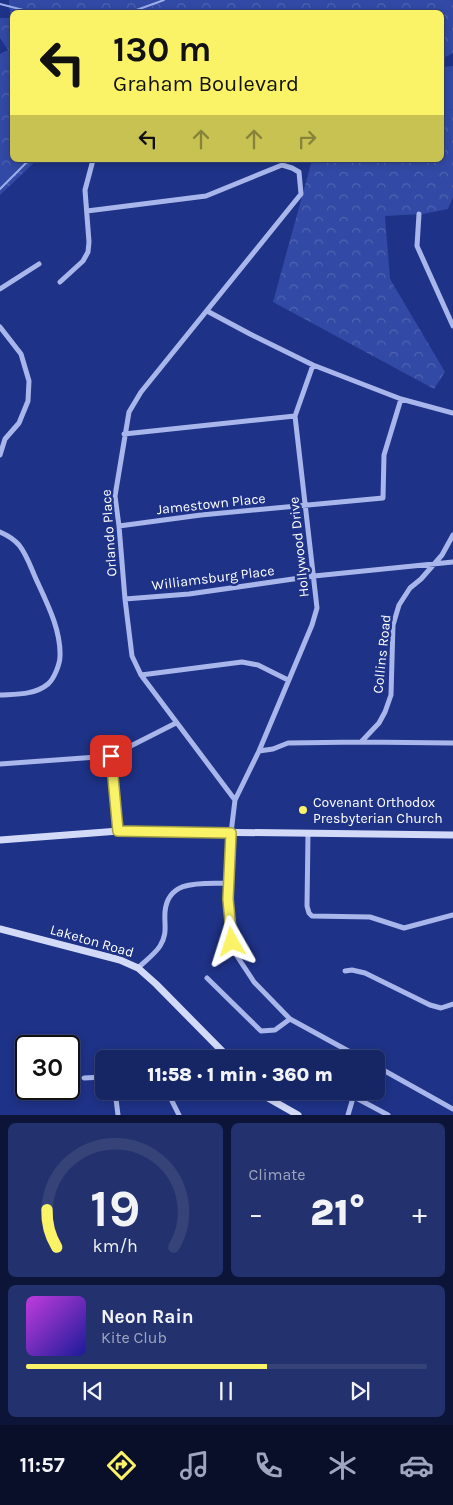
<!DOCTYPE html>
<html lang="en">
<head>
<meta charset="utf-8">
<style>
  :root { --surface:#162665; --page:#23326e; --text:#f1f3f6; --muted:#9ea5bf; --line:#354379; --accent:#faf367 }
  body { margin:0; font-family:Karla,sans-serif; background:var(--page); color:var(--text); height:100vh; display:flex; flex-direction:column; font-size:19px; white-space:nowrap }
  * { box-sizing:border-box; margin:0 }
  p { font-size:16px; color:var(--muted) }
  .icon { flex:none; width:28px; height:28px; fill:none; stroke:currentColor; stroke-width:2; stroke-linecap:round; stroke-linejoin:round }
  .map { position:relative; height:1115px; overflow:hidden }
  .side { display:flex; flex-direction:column; gap:8px; padding:8px; background:#0c1538; flex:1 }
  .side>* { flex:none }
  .top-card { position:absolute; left:10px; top:10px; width:434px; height:152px; border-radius:8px; box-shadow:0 2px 8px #0003,0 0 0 1px var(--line); background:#faf367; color:#111; overflow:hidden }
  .speed { position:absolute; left:15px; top:1035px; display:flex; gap:10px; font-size:25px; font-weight:700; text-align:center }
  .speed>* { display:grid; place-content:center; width:65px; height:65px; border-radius:50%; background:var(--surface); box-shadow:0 2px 8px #0003,0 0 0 1px var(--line); line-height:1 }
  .speed .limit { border:2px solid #111; border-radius:8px; background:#fff; color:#111 }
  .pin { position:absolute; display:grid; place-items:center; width:42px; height:42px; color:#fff; margin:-21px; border-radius:10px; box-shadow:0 2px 8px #0006 }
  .me { position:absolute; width:55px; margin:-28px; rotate:354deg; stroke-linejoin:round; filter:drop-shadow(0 0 4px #0008) }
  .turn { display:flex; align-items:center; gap:18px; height:105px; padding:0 20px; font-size:22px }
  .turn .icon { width:65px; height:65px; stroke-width:2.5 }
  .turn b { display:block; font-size:35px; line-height:42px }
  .lanes { display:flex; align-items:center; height:48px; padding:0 20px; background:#0003; justify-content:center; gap:25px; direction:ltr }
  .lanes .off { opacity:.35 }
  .big { font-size:38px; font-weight:800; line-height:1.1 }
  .side .card { flex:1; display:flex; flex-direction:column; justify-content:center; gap:8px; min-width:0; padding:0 18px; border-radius:8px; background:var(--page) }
  .side .dial { align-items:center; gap:0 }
  .dial svg { height:130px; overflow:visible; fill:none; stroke:var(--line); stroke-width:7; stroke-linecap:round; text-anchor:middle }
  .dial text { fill:var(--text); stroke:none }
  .song { display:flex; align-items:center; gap:15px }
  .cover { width:60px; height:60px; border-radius:8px; background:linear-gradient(135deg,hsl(290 70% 55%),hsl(240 70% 35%)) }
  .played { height:5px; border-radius:2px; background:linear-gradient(90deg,var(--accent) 60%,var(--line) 60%) }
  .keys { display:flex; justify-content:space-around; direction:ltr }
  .heat { display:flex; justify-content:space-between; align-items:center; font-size:28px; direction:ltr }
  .side .tiles { flex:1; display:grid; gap:8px; grid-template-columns:1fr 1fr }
  .card:last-child { grid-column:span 2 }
  .trip { position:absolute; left:95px; top:1050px; width:290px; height:50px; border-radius:8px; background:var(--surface); box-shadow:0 2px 8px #0003,0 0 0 1px var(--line); font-weight:800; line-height:50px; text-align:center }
  .dock { display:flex; height:80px; justify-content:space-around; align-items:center; background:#090f28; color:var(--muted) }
  .dock .icon { width:35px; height:35px }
  .dock .on { color:var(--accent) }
  .dock b { font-size:22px; color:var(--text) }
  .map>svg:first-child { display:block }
</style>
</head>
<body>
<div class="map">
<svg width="453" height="1115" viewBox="0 0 453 1115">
  <defs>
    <pattern id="forest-crowns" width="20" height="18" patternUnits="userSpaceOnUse" patternTransform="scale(1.25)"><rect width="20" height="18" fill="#3249a5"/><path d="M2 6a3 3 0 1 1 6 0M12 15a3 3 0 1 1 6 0" fill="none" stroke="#5164b2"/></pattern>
  </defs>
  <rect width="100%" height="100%" fill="#1e3287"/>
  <path fill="url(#forest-crowns)" d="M9 0H453V53L441 59V12H12V160H37L0 195V54L8 50 0 38V18H10Z
    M453 109V197L448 209 423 214 385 216 390 279 445 372 434 389 273 302 312 160H441V111Z"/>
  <path fill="#3249a5" d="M453 66V109L441 111V67Z"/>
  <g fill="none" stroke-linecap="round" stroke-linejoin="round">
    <path stroke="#9badec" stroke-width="2" d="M0 4 31 12
      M131 12 164 0
      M0 189 29 160"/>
    <path stroke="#a8b6eb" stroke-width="5" d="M87 211 206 196 282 165 292 168 299 172 301 194 141 392 129 412 115 496 119 526 125 599 132 656 141 675 235 800
      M419 214 417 246 453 326
      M60 282 83 261 88 252 89 242 85 190 93 160
      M0 289 39 264
      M207 311 250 334 313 365 401 399 453 413
      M0 327 21 354 29 381 28 401 19 423 5 439 0 455
      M313 365 295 416 317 608 312 625 259 751 235 800 231 833 228 883 232 942 237 956 254 982 290 1019 363 1059
      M124 434 295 416
      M119 526 201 515 383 498 384 455 401 399
      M0 532C7 535 13 538 19 545 27 555 31 568 36 579 47 603 61 630 60 656 60 664 54 679 48 684 35 695 16 694 0 695
      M125 599 189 594 314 576 453 562
      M141 675 242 662 258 665 288 680
      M361 742 453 743
      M259 751 273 749 288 743 361 742 379 723 385 712 391 695 393 625 399 605 410 588 421 579 442 555 453 535
      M111 756 119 831
      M0 764 111 756 176 723
      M308 834 307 906 309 913 312 916 370 917 404 928 453 915
      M138 968C145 961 155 954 160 946 168 933 164 925 165 912 168 878 203 884 228 883
      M345 971 352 970 365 973 430 1005 441 1008 453 1004
      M207 978 261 1031 275 1030 290 1019
      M376 1066 453 1109
      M84 1078 104 1077
      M115 1091 118 1115
      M167 1091 179 1115
      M343 1091 388 1115
      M348 1115 355 1091"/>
    <path stroke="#d3daf8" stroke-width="7" d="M0 840 119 831 453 835
      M0 929 120 960 138 968 156 984 230 1059
      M261 1091 268 1098 298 1115"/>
  </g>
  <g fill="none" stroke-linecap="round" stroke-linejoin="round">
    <g stroke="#a29e43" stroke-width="12">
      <path id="route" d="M111 756 118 831 231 833 228 899 232 942"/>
    </g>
    <use href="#route" stroke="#faf367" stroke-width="9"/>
  </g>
  <circle fill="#faf367" stroke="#1e3287" stroke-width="2" cx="303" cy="810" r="5"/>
  <g text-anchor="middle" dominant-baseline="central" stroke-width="5" stroke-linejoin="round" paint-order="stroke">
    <g font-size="14" fill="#fff" stroke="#1e3287">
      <text transform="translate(211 504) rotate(-6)">Jamestown Place</text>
      <text transform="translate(109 533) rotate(-94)">Orlando Place</text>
      <text transform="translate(299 547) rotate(-96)">Hollywood Drive</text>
      <text transform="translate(213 578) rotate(-7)">Williamsburg Place</text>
      <text transform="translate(382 654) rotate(-84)">Collins Road</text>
      <text transform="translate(92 941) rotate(16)">Laketon Road</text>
    </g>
    <g font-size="14" fill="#fff" stroke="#1e3287" text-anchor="start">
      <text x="313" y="802">Covenant Orthodox<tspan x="313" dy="16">Presbyterian Church</tspan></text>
    </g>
  </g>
</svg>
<div class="speed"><div class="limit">30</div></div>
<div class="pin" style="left:111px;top:756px;background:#d93025"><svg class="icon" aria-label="arrive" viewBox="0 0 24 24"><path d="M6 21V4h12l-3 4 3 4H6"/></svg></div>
<svg class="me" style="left:232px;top:942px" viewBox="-20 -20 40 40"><path d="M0-17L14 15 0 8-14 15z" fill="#faf367" stroke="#fff" stroke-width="4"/></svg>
<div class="trip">11:58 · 1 min · 360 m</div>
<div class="top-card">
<div class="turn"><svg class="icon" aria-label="left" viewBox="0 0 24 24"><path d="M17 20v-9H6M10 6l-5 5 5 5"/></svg><div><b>130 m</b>Graham Boulevard</div></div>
<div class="lanes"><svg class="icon" aria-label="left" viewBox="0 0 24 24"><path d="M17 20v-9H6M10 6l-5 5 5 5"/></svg><svg class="icon off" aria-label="ahead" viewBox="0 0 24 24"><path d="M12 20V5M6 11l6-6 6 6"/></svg><svg class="icon off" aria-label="ahead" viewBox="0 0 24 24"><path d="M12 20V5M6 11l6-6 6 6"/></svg><svg class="icon off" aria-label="right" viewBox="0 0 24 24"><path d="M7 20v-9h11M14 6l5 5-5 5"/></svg></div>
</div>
</div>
<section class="side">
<div class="tiles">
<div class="card dial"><svg viewBox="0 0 100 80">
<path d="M14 69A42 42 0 1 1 86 69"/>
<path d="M14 69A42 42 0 0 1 8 46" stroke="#faf367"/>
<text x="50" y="56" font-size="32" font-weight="700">19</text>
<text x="50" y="72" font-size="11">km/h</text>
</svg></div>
<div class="card"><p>Climate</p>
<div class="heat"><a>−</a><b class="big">21°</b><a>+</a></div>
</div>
<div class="card">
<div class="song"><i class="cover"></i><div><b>Neon Rain</b><p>Kite Club</p></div></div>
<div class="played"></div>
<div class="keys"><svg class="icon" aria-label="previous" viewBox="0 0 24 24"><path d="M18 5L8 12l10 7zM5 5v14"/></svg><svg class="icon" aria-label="pause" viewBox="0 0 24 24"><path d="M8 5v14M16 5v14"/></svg><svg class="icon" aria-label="next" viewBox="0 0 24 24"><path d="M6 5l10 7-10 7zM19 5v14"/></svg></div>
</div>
</div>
</section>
<nav class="dock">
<b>11:57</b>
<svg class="icon on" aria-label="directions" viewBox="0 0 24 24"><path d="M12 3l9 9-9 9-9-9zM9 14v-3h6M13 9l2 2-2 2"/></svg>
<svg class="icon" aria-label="music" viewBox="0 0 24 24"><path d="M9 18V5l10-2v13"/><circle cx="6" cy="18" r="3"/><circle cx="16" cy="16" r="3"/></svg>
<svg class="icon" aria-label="phone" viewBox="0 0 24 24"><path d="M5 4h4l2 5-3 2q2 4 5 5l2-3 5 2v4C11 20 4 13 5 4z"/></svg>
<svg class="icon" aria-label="climate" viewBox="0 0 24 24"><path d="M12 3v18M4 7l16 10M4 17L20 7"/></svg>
<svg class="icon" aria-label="car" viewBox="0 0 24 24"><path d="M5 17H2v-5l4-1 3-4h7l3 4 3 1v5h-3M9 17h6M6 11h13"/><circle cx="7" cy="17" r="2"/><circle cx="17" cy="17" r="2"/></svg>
</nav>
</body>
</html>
